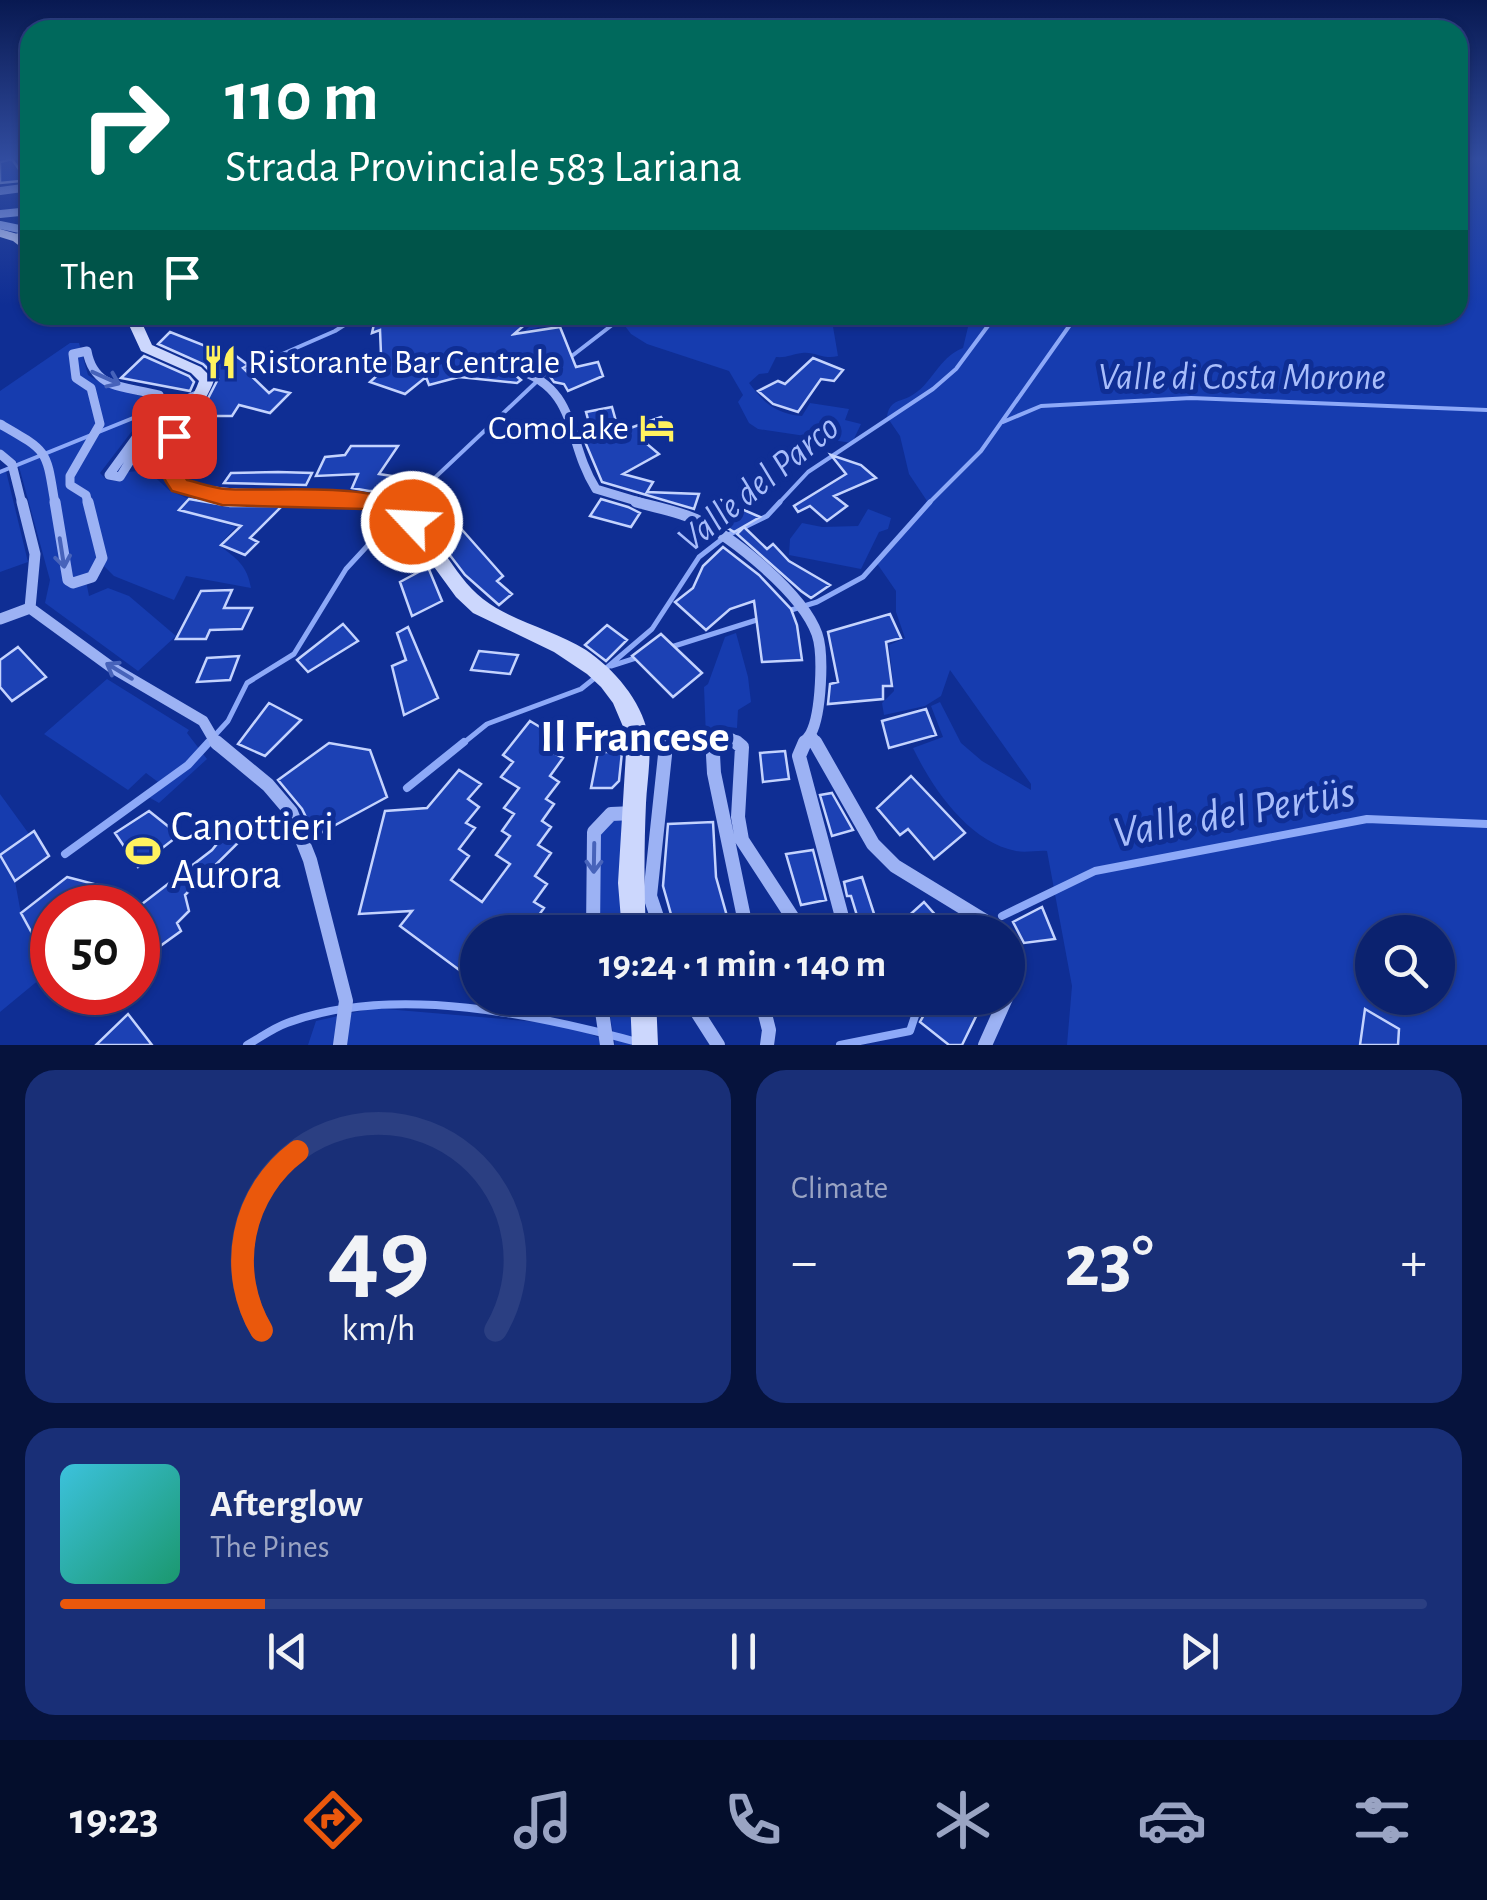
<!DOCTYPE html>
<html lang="en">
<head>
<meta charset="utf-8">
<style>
  :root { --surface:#0b226f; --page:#192f77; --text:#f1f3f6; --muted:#9aa4c3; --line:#2b3f82; --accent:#ea580c }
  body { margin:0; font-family:"Alegreya Sans",sans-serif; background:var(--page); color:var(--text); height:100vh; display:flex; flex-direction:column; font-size:38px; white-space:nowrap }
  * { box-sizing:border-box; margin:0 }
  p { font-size:32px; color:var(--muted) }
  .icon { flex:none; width:55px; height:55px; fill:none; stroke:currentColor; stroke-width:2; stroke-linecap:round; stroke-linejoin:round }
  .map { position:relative; height:1045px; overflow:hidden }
  .sheet { display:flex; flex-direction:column; gap:25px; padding:25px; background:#06133d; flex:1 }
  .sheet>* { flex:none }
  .top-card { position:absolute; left:20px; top:20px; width:1448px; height:305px; border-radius:30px; box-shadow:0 2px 8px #0004,0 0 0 2px var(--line); background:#00695c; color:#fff; overflow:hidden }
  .controls { position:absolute; left:1355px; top:915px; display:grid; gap:20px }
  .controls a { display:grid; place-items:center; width:100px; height:100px; border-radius:50%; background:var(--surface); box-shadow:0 2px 8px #0004,0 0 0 2px var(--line); font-size:50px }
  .speed { position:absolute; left:30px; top:885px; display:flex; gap:20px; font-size:50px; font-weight:700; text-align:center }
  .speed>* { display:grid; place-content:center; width:130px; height:130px; border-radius:50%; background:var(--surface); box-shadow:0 2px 8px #0004,0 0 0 2px var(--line); line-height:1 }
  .speed .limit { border:15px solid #d22; background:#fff; color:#111 }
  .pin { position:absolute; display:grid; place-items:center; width:85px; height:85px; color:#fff; margin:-42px; border-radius:20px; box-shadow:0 5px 15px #0006 }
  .me { position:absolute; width:110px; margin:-55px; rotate:295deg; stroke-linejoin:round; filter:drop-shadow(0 0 8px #0008) }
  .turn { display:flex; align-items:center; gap:35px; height:210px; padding:0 40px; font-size:45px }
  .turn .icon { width:130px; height:130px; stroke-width:2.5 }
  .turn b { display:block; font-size:70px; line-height:85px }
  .then { display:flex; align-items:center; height:95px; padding:0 40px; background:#0003; gap:20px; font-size:38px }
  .big { font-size:75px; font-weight:700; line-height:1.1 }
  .sheet .card { flex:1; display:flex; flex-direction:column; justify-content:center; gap:15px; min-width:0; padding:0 35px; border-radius:30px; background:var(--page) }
  .sheet .dial { align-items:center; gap:0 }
  .dial svg { height:260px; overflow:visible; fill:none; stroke:var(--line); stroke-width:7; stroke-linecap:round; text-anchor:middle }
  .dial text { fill:var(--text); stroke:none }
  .song { display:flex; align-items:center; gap:30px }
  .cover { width:120px; height:120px; border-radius:15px; background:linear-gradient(135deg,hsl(190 70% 55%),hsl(160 70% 35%)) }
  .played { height:10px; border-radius:5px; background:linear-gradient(90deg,var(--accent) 15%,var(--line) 15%) }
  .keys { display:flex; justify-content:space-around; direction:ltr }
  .heat { display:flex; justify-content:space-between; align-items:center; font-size:55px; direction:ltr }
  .sheet .tiles { flex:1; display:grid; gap:25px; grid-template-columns:1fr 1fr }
  .card:last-child { grid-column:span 2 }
  .trip { position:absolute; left:460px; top:915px; width:565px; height:100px; border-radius:50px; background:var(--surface); box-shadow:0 2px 8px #0004,0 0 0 2px var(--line); font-weight:700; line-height:100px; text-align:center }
  .dock { display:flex; height:160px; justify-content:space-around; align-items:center; background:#040e2c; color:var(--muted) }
  .dock .icon { width:70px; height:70px }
  .dock .on { color:var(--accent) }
  .dock b { font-size:45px; color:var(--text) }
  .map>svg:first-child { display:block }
</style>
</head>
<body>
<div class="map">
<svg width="1487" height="1045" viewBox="0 0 1487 1045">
  <rect width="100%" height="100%" fill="#0f2e94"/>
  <path fill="#163caf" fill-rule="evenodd" d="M1458 159H1487V1045H1067L1072 986 1047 851C1038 850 1026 853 1016 851 969 842 932 788 913 748L943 737 931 706 940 702 961 743 982 761 1031 790V784L950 670 941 696 925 706 884 715 882 703 894 691 889 645 905 638 896 612V591L876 562 927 501 909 474 900 436 887 417C889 402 897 402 909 397 933 385 937 358 963 348L968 327 988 315H1458ZM1372 932H1438V998H1372Z
    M541 315H831L838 356C824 360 814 351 802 353 792 354 787 358 776 357L768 373 759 374 749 383C765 404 775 413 802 416L810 403 849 409 845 420 861 424 852 443 758 429 749 423 738 402 743 395 729 371 647 344 631 334 619 318C593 328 557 320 525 331Z
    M70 343H79L88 375 103 384 150 399 152 405 100 473 107 480 119 481 128 472 147 470 170 491 189 499 180 510 236 527 219 545C237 559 247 565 251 588L186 576 174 600 114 576 103 565 86 581 89 596 108 588 129 596 176 636 138 671 45 603 50 580 18 463 0 449V391Z
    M6 471 28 562 0 572V474Z
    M868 509 891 518 888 529 879 532 861 569 789 555 790 539 802 523 822 527 858 526Z
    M736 633 748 677 751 702 738 710 737 728 722 726 706 737 704 687 708 684 725 637Z
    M107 679 189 730 187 733 207 759 159 803 145 795 158 782 146 773 128 790 44 734Z
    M0 794 29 834 0 855 15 881 21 914 52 969 0 1012Z
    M626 819 621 883 625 932H599L600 833 613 820Z
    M607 998H633V1045H308L316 1021 374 1008 550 1023 572 1027 615 1044Z"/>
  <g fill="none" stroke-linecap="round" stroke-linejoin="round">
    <path stroke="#8da9f8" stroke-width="4" d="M568 359 625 315
      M241 372 335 331 360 315
      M1003 422 1041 406 1191 398 1487 410
      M0 472 195 393
      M407 504 550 369
      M778 504 808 472 933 389 956 369 996 315
      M928 504 981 451 1077 315"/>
    <path stroke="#8da9f8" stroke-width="5" d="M402 509 410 502
      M788 611 817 602 863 577 930 502
      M668 648 763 618
      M611 666 639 657
      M604 670 652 629 699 557 726 536 767 516 780 502
      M206 745 228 721 247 683 294 654 346 569 394 517
      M461 745 487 724 581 689 596 677"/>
    <path stroke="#8da9f8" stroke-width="8" d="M407 788 464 742
      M65 854 188 765 209 742
      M1002 916 1095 871 1367 819 1487 824
      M963 932 970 923
      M247 1045C260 1038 273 1028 287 1023 395 983 540 1015 648 1045
      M840 1045 910 1031 921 998"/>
  </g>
  <path fill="#1c41b4" stroke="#c4d3fe" stroke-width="2.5" d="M12 159 23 175 30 172V180L0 183V162Z
    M376 315H478L529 321 514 334 560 327 576 367 598 362 603 376 568 391 564 384 554 382 541 364 535 369 516 361 508 369 521 380 517 383 459 377 429 385 426 377 405 394 370 382 382 371 376 369 386 362 381 354 380 330 372 333Z
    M170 332 228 355 232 353 248 365 243 368 269 393 274 389 290 393 270 413 239 405 232 416H199L218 379 203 364 158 344Z
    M144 356 189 376 194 382 190 391 121 378Z
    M813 358 843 370 834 381 821 379 798 412 773 404 758 391 778 381 785 384Z
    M612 407 619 432 661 417 669 429 641 439 659 454 623 474 653 482 647 492 699 494 694 509 602 482 583 437 592 434 586 412Z
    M351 446H398L379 474 406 478 390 491H369L352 488 358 474 316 476 325 457 345 455Z
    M831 455 861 465 876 478 834 496 847 506 827 521 810 506 798 512 794 506 846 474Z
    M231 473 278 472 312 473 306 485 224 483Z
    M189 499 230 506H282L250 538 258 542 245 555 221 545 241 526 179 510Z
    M601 499 628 507 640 513 631 527 590 516Z
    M721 500 760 517 734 532 707 515Z
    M449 515 503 576 497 581 512 594 499 605 465 575 420 516Z
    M744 527 767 549 773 544 789 561 830 585 811 598 801 591 737 534Z
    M723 547 759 575 791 609 797 625 802 660 762 662 754 601 730 609 706 630 675 602 693 588 703 566Z
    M428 567 442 601 412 616 400 582Z
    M232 590 224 608H252L242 629 210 630 206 639H176L201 591Z
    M890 614 901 638 886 642 892 686H883V699L828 704 830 684 838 682 828 632Z
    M343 624 358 641 308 672 297 660Z
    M607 625 627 640 606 661 585 645Z
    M408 627 438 698 404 715 392 666 406 660 397 633Z
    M661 634 702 673 673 697 632 656Z
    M18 647 46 677 12 701 0 687V660Z
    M479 651 518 655 510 674 471 670Z
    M239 656 230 680 197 682 207 658Z
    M269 703 301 720 265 756 238 744Z
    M926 709 936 735 889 748 882 721Z
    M530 721 560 739 550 751 563 758 550 776 559 782 546 799 554 804 542 821 551 827 538 845 551 853 535 876 547 884 534 902 544 908 527 932H478V951L462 972 400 926 412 911 359 914 385 811 427 808 459 770 481 784 468 799 479 807 466 823 475 828 459 849 469 856 451 880 482 902 510 864 496 855 510 836 502 831 514 814 504 808 519 788 501 777 513 762 503 755Z
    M329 743 370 750 387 797 315 836 302 809 278 780Z
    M785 751 789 779 763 782 760 753Z
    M598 752H622L619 781 612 788H591Z
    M911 776 965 833 934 859 908 829 900 835 877 808Z
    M832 793 853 830 832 836 820 795Z
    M149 811 179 835 138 867 115 833Z
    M713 822 716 877 730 927 715 932H676L663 886 668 824Z
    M228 830 244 837 185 895 189 911 177 923 181 931 138 962V907L212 850Z
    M34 831 49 856 15 881 0 855Z
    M813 850 826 900 801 905 786 854Z
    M67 877 98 885 111 908H52V970L21 913Z
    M862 877 880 932H862L851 896H847L844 882Z
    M924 902 938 918 922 932H911L903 921Z
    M1042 907 1055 939 1024 943 1013 922Z
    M933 998H985L962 1045H949L920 1022Z
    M1365 1009 1399 1029 1398 1045H1360Z
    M128 1014 152 1045H96Z"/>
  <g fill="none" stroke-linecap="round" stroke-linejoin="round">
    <path stroke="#9cb2f4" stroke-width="8" d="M0 191 30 187
      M0 214 30 211
      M0 225 29 231 17 238"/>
    <path stroke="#9cb2f4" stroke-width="9" d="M516 369C580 390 565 440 596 489L646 504
      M0 424C49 452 46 449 55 504
      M0 454 12 464 22 504
      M88 504 86 495 70 485V476L100 424 91 388 76 378 73 354 87 351C94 390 125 386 159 395L157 409 109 475 120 477 151 427 177 404 181 408 164 436H173"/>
    <path stroke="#9cb2f4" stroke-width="11" d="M22 502 35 554 30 608
      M55 502 68 580 73 583 92 577 102 558 88 502
      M636 502C656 507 676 511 695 519 733 537 803 594 817 634 824 654 821 714 811 733 809 737 805 740 804 745
      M30 608 111 667 203 721 217 745
      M0 619 30 608
      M811 735 817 745
      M639 736 661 735 663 745
      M719 745 722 739H732L739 745"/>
    <path stroke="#9cb2f4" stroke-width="14" d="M216 742 268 785 291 812 310 860 346 1001 340 1045
      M720 742 713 755 714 773 747 932
      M736 742 742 747 738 817 742 840 802 932
      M805 742 799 756 846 932
      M815 742 873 844 895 866 1003 932
      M593 932 594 832 611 814 634 813
      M662 932 650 896 665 755 662 742
      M600 998 607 1045
      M688 998 718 1045
      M761 998 769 1030 767 1045
      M985 1045 1007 996 1014 943 1008 937"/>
    <path fill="#ccd7fd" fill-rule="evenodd" d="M0 229 21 235 30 243V254L13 241 0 237Z
      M119 315H134L142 323 152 345 201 367 214 380C203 414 160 445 186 481 251 498 318 480 383 498 433 513 445 569 483 599 511 621 554 630 586 650 614 669 641 700 648 734 652 755 647 782 646 803 644 847 644 889 646 932H622L618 883 627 736 613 703 601 687 587 674 554 652 473 613 456 597 405 527 379 510 333 502H230L174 490C139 440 183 426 199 381L191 373 141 351 129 325Z
      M630 998H656L658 1045H632Z"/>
  </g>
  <defs><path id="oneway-shaft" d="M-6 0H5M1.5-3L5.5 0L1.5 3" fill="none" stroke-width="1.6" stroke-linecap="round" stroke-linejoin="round" transform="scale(2.5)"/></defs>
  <g stroke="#4763ba">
    <use href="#oneway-shaft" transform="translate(106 378) rotate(24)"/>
    <use href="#oneway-shaft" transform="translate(62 553) rotate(81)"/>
    <use href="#oneway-shaft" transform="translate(119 671) rotate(-149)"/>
    <use href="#oneway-shaft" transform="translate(594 858) rotate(91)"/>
  </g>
  <linearGradient id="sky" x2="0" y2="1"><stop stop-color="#081951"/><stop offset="0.52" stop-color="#314c9f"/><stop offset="1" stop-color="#314c9f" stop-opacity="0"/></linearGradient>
  <rect width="1487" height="305" fill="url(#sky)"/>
  <path fill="#ea580c" stroke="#983908" stroke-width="2.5" d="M174 429 184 436C177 454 175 463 187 480 200 483 213 488 226 489 274 493 395 476 423 522L412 531 387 516 364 509 222 505 172 491C156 468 152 456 166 431Z"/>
  <defs>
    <g id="restaurant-bare" transform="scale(2.7)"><path d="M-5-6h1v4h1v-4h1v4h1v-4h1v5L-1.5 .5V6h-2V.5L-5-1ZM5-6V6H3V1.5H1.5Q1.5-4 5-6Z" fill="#fff25f" stroke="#0f2e94" stroke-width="2.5" paint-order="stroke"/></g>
    <g id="hotel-bare" transform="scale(2.7)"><path d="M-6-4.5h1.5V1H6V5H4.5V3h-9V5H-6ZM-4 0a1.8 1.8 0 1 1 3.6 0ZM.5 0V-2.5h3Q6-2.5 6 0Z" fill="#fff25f" stroke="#0f2e94" stroke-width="2.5" paint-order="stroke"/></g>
    <g id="stadium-bare" transform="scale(2.7)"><path d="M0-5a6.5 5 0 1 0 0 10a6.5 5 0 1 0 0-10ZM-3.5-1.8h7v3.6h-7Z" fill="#fff25f" stroke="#0f2e94" stroke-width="2.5" paint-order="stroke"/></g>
  </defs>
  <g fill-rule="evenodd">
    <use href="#restaurant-bare" x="220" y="362"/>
    <use href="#hotel-bare" x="657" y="428"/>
    <use href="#stadium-bare" x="143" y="851"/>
  </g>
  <g text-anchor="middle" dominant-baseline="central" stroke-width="10" stroke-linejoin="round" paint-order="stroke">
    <g font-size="35" fill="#fff" stroke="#0f2e94" text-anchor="start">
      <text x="248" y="362">Ristorante Bar Centrale</text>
      <text x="629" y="428" text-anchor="end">ComoLake</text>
    </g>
    <g font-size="38" font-style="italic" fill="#a8bdfb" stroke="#0f2e94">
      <text x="1242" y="378">Valle di Costa Morone</text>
      <text transform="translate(759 484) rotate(-39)">Valle del Parco</text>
    </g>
    <g font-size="42" fill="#fff" stroke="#0f2e94" text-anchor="start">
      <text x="171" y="827">Canottieri<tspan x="171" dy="48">Aurora</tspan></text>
    </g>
    <g font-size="45" font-weight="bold" fill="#fff" stroke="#0f2e94">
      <text x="635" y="737">Il Francese</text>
    </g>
    <g font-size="45" font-style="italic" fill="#a8bdfb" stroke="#0f2e94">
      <text transform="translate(1234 813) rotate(-10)">Valle del Pertüs</text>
    </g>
  </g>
</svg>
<div class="controls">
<a><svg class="icon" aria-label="search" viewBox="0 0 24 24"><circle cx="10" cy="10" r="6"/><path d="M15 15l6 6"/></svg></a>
</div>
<div class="speed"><div class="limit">50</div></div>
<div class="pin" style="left:174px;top:436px;background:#d93025"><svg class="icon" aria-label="arrive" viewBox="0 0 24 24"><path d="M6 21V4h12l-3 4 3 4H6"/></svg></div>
<svg class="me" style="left:412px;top:522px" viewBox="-20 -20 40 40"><circle r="17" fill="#ea580c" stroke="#fff" stroke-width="3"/><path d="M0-11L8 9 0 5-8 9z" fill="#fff"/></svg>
<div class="trip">19:24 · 1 min · 140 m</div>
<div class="top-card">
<div class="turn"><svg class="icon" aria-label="right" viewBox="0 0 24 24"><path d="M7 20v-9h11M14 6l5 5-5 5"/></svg><div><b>110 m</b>Strada Provinciale 583 Lariana</div></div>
<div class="then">Then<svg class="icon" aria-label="arrive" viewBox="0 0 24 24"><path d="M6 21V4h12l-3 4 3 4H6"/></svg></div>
</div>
</div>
<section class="sheet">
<div class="tiles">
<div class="card dial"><svg viewBox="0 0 100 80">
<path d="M14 69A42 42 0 1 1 86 69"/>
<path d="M14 69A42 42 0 0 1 25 14" stroke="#ea580c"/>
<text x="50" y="56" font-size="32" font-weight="700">49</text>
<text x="50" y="72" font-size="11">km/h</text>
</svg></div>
<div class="card"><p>Climate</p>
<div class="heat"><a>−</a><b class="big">23°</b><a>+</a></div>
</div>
<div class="card">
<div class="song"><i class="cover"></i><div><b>Afterglow</b><p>The Pines</p></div></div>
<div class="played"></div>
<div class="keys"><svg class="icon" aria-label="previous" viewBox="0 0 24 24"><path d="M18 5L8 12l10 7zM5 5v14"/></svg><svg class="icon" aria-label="pause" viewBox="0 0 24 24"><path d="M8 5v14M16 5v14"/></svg><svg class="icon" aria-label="next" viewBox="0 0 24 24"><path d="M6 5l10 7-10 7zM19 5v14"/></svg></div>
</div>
</div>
</section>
<nav class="dock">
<b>19:23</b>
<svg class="icon on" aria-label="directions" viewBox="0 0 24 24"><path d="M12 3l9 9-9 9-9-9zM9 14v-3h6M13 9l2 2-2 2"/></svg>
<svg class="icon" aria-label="music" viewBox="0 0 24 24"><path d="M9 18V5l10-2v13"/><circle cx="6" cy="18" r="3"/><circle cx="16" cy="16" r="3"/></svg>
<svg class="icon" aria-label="phone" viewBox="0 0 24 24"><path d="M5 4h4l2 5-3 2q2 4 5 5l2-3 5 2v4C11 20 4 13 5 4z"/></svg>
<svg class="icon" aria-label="climate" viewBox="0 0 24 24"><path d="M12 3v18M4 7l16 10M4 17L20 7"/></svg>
<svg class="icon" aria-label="car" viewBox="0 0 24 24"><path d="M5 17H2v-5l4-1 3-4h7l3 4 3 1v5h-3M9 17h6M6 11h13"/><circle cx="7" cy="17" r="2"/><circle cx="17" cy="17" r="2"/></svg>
<svg class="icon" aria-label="filters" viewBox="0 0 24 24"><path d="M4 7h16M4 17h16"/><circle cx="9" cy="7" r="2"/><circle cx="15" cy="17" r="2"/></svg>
</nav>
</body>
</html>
